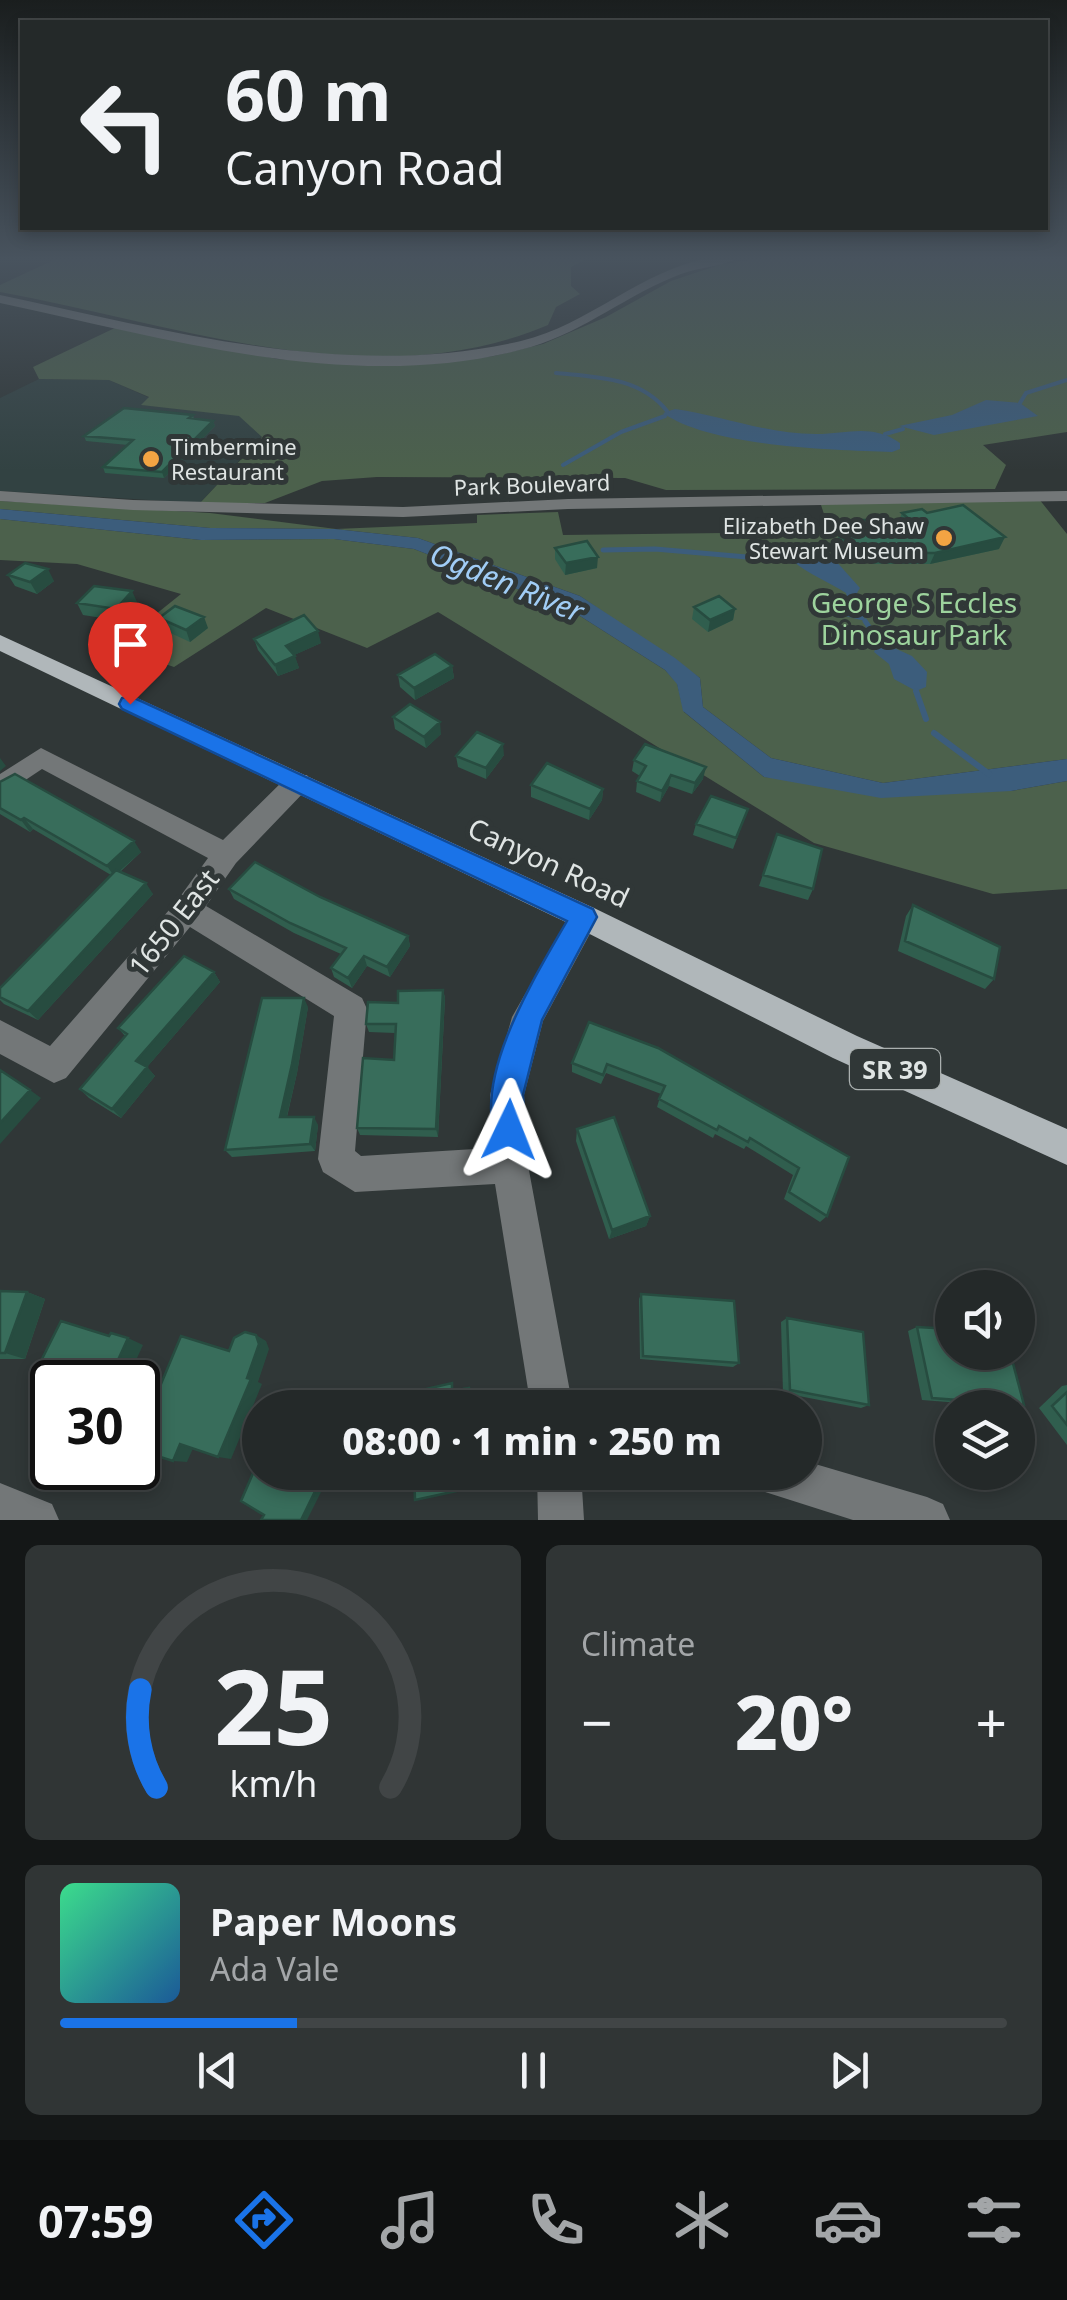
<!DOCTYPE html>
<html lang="en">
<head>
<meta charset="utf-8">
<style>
  :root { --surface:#242929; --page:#303535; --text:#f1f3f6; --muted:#a3a6a8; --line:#414546; --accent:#1a73e8 }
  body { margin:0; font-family:"Noto Sans",sans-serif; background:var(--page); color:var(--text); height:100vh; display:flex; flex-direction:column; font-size:38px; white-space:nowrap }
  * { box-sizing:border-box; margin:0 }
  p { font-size:32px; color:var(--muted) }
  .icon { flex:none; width:55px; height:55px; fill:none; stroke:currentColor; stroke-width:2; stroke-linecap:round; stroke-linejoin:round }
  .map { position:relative; height:1520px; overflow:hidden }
  .drawer { display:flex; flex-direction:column; gap:25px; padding:25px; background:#141717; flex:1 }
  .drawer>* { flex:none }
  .top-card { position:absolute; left:20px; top:20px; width:1028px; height:210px; border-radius:0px; box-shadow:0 5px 15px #0003,0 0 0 2px var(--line); background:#242929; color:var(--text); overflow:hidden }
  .controls { position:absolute; left:935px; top:1270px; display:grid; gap:20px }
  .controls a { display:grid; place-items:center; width:100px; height:100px; border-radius:50%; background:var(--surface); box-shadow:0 5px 15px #0003,0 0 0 2px var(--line); font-size:50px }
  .speed { position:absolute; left:30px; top:1360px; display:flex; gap:20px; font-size:50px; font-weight:700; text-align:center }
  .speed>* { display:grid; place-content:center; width:130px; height:130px; border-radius:50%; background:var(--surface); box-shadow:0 5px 15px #0003,0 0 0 2px var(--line); line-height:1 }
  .speed .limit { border:5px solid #111; border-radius:15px; background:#fff; color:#111 }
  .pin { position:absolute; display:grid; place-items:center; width:85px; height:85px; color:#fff; margin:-102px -42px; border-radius:50% 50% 50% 0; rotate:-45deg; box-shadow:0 0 10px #0007 }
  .pin .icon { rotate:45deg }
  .me { position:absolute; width:110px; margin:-55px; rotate:2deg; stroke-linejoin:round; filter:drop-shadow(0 0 8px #0008) }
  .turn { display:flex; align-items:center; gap:35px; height:210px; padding:0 40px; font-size:45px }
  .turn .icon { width:130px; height:130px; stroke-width:2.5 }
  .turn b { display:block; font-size:70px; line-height:85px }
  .big { font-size:75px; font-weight:800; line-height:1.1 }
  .drawer .card { flex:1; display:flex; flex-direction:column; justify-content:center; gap:15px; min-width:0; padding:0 35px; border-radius:15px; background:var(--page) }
  .drawer .dial { align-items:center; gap:0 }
  .dial svg { height:260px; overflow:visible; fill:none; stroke:var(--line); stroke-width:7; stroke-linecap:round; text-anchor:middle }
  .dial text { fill:var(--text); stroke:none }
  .song { display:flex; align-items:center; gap:30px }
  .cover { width:120px; height:120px; border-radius:15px; background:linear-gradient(135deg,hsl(150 70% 55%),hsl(210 70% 35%)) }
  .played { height:10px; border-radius:5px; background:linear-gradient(90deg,var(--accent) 25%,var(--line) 25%) }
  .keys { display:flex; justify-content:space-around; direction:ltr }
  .heat { display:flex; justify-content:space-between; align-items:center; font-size:55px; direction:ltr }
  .drawer .tiles { flex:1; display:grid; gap:25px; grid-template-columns:1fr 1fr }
  .card:last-child { grid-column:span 2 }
  .trip { position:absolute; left:242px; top:1390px; width:580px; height:100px; border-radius:50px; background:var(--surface); box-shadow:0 5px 15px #0003,0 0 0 2px var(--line); font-weight:800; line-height:100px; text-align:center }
  .menu { display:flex; height:160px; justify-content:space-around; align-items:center; background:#0e1010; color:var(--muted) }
  .menu .icon { width:70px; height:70px }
  .menu .current { color:var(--accent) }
  .menu b { font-size:45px; color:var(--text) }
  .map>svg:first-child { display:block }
</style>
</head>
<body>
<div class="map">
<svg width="1067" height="1520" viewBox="0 0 1067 1520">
  <rect width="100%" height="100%" fill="#303737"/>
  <path fill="#324242" d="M39 379 109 380 150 398 143 405 239 415 262 436 200 503 0 491V398Z"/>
  <path fill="#4c614c" d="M58 258H588L571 267V286L580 294 556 307 548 325C372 399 177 324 0 292V285Z
    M768 258H1067V432L983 445 1006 465 995 489 666 490 625 478 377 477 322 481 265 503H200L262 437 239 416 141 405 149 397 109 380 39 379 33 367 119 326 277 359 324 362 431 364 494 356 543 344 606 317 671 281 722 264Z
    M1039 499 1067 534V759L883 783 771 758 703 707 700 678 580 596 418 538 335 529 210 528 0 509V501L210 513 336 529 477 523V515L558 512 563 535 807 532 827 523 820 502Z
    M0 519 201 540 334 539 414 549 569 609 665 670 677 683 684 712 764 777 1011 791 1067 781V889L993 894 814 843 438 612 367 648 266 608 174 667 115 647 181 594 77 564 0 560Z"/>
  <path fill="#3c5d7c" d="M986 400 1020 403 1038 416 934 435 899 426 952 415Z
    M675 409C723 416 767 434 816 434 848 434 871 423 900 443V449L892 452C833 450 711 447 663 413Z
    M0 509 210 528 335 529 418 538 580 596 675 658 700 678 703 707 771 758 883 783 1067 759V781L1011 791 881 798 764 777 683 711 677 684 665 670 569 609 414 549 334 539 201 540 0 519Z
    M797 554 835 560 860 588 857 593 865 621 837 614 830 607 834 600 847 597 846 593C829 582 808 574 793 561Z
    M879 641 912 656 927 672 926 687 916 691 894 679 889 664 874 652Z"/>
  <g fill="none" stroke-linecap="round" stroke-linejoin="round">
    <path stroke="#3c5d7c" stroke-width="4" d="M556 373C596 377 640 377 667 411
      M1020 403 1026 393 1067 380
      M885 434 903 429
      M563 465 621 432 665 416"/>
    <path stroke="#3c5d7c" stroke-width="5" d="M603 550 655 549 793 561
      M865 621 879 641"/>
    <path stroke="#3c5d7c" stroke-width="6" d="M916 691 926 719
      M934 733 989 774"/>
    <path fill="#737778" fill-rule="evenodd" d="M710 258H738C722 267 699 267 681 274 628 294 585 331 531 347 358 396 169 339 0 303V295C169 331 348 381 521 341 589 325 641 270 710 258Z
      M0 491 133 500 403 507 568 499 1067 491V501L568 509 403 517 133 510 0 501Z
      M41 748 223 840 289 775H307L311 782 307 789 236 863 206 906 362 998 367 1009 355 1151 361 1156 491 1148 490 1095 512 1017 574 908 584 904 594 908 599 917 543 1021 524 1095 528 1165 573 1408H531L495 1184 355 1192 323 1172 318 1159 334 1016 190 927 66 1078 54 1083 0 1054V1020L50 1046 177 901 208 858 42 769 0 797V774Z
      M805 1461 927 1497 943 1504 950 1520H853L753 1488 747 1472H805Z
      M537 1472H581L584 1520H538Z
      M0 1483 52 1504 59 1520H0Z"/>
    <path fill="#b0b7ba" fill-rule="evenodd" d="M0 635 594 908 857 1036 1067 1129V1165L833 1058 574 926 0 651Z"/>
  </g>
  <path fill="#305e4e" d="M193 415 194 419 213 421 215 426 164 478 105 473 103 467 128 445 86 441 84 436Z
    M902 513H927L999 549 930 564H872L870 559 844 557 837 541 840 530H853L856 520 898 523Z
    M555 548 597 568 565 575 555 559Z
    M8 575 54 581 37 594 15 586Z
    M137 602 121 621 83 615 77 603Z
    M694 607 735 609 733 620 708 632 692 619Z
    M159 618 208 628 190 642 164 630Z
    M254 639 321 643 294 655 299 668 278 676 258 650Z
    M452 666 454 678 415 700 400 687 398 675Z
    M393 717 441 734 426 748 395 729Z
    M504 755 486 779 458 767 456 756Z
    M634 760 703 779 692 794 669 786 660 802 636 792 637 781 640 776 632 771Z
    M0 782 141 852 120 872 153 894 38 1020 4 1004 0 1000V988L111 875 33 829 30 832 0 814Z
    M531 785 603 789 602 800 589 820 531 797Z
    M748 809 733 849 693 835 696 824Z
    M777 834 813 889 808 900 759 886Z
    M229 889 320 897 408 936 410 946 390 977 367 966 352 988 334 977 331 968 341 954 294 933 234 899Z
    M913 905 994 979 985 989 898 951 906 916Z
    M214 972 220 982 147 1067 155 1076 121 1118 89 1098 80 1089 125 1036 118 1028Z
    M443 990 445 998 438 1137 360 1135 357 1128 394 1060 395 1033 369 1032 366 1024 398 1003Z
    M308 1007 297 1073 287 1117 318 1125 315 1151 232 1157 225 1150Z
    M589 1022 849 1157 827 1216 820 1222 784 1199 793 1175 746 1146 744 1149 715 1134 713 1138 657 1107 661 1094 606 1073 601 1084 572 1072V1063Z
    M577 1129 650 1216 646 1226 609 1239 576 1141Z
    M0 1291 27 1292 45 1299 25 1359H0Z
    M641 1294 739 1363 733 1367 640 1359 639 1299Z
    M787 1318 869 1405 861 1408 783 1393 781 1322Z
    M917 1327 1024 1405 1012 1407 922 1400 908 1331Z
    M1067 1385V1445L1039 1408 1062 1386Z"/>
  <path fill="#274c40" d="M213 421 215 426 164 478 162 472Z
    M1005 537 999 549 930 564 935 553Z
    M598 557 597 568 565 575 566 563Z
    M48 569 54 581 37 594 30 582Z
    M132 591 137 602 121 621 116 609Z
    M735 609 733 620 708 632 710 620Z
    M204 617 208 628 190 642 186 630Z
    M318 631 321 643 290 657 286 646Z
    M295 656 299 668 278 676 275 665Z
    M452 666 454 678 415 700 414 688Z
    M440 722 441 734 426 748 424 737Z
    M503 744 504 755 486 779V768Z
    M0 758 6 766 0 771Z
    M706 767 703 779 692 794 695 783Z
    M671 775 669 786 660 802 662 791Z
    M603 789 602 800 589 820 590 809Z
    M24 818 33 829 30 832 21 820Z
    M134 841 141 852 114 876 107 866Z
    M146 883 153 894 38 1020 28 1011Z
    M408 936 410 946 390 977 387 967Z
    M364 956 367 966 352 988 348 978Z
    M214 972 220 982 147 1067 155 1076 121 1118 112 1109 136 1061Z
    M443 990 445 998 438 1137 436 1129Z
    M304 998 308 1007 297 1073 285 1124 280 1117Z
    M30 1090 41 1098 0 1144V1123Z
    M314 1117 318 1125 315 1151 310 1144Z
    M650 1216 646 1226 609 1239 612 1230Z
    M27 1292 45 1299 25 1359 5 1353Z
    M256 1335 266 1341 269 1349 258 1382 262 1384 231 1459 218 1457 247 1378Z
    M128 1338 143 1345 126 1382H108Z
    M180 1444 194 1446 187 1462 173 1461Z
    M315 1472H319L328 1478 307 1520H301Z"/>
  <path fill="#386d5b" stroke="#274c40" stroke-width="2.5" d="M124 408 193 415 189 418 213 421 162 472 103 467 133 440 84 436Z
    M963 505 1005 537 935 553H876L874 547 848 546 840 530H860L856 520H866L915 524 902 513 922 509 927 513Z
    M587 541 598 557 566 563 555 548Z
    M25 563 48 569 30 582 8 575Z
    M94 586 132 591 116 609 77 603Z
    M719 596 735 609 710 620 694 607Z
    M175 606 204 617 186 630 159 618Z
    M304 615 318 631 286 646 295 656 275 665 254 639Z
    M435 654 452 666 414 688 398 675Z
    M410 704 440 722 424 737 393 717Z
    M477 732 503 744 486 768 456 756Z
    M645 744 706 767 695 783 671 775 662 791 637 781 646 766 634 760Z
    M547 763 603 789 590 809 531 785Z
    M15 774 134 841 107 866 24 818 21 820 0 808V782Z
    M711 796 748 809 736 838 696 824Z
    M777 834 822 849 813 889 763 875Z
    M255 862 320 897 408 936 387 967 364 956 348 978 331 968 346 948 290 923 229 889Z
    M116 870 146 883 28 1011 0 997V988Z
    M913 905 1000 947 994 979 905 941Z
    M184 956 214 972 136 1061 147 1067 112 1109 80 1089 127 1034 118 1028Z
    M443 990 436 1129 357 1128 363 1058 394 1060 396 1024H366L368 1002 398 1003V991Z
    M262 998H304L292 1064 280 1117H314L310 1144 225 1150Z
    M589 1022 658 1048 849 1157 827 1216 789 1192 799 1168 750 1138 748 1142 719 1126 717 1130 659 1099 665 1086 607 1064 603 1075 572 1063Z
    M0 1070 30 1090 0 1123Z
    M614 1117 650 1216 612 1230 577 1129Z
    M0 1291 27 1292 5 1353H0Z
    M641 1294 734 1301 739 1363 643 1356Z
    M787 1318 863 1332 869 1405 790 1390Z
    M61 1321 109 1336 111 1333 128 1338 108 1382H52V1388L31 1381Z
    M917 1327 952 1329V1352H1010L1024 1405 932 1398Z
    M245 1332 256 1335 259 1344 247 1378 251 1379 218 1457 180 1444 173 1461 138 1450V1439L181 1336 229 1351 234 1338Z
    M452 1383V1391L469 1388 471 1408H410L409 1393Z
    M1067 1392V1425L1052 1406Z
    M260 1457V1472H315L322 1477 301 1520H261L264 1515 241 1501Z
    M414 1472H477V1475L459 1479 461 1490 415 1500Z"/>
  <linearGradient id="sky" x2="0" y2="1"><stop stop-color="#1a1e1e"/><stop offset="0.55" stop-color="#48535e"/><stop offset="1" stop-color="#48535e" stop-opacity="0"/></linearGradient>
  <rect width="1067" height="471" fill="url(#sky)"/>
  <path fill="#1a73e8" stroke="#114b97" stroke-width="2.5" d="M130 696 593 909 597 917 542 1020 523 1095 525 1130 520 1141 509 1146 497 1141C471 1078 536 975 567 921L122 709 119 704 122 698Z"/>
  <g fill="#f3a443" stroke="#303737" stroke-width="4">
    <circle cx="151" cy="459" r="10"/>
    <circle cx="944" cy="538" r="10"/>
  </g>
  <g text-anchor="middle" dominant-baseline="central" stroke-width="10" stroke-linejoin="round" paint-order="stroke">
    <g font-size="22" fill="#dfe4e3" stroke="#303737" text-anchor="start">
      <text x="171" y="446">Timbermine<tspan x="171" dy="25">Restaurant</tspan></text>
      <text x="924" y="525" text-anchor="end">Elizabeth Dee Shaw<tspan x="924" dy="25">Stewart Museum</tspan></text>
    </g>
    <g font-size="22" fill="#dfe4e3" stroke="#303737">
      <text transform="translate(532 484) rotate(-2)">Park Boulevard</text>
    </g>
    <rect fill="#303737" stroke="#aab0af" stroke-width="2.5" x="850" y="1049" width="90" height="40" rx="8"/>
    <g font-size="25" font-weight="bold" fill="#dfe4e3">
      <text x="895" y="1069">SR 39</text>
    </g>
    <g font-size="28" fill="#9dd39d" stroke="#303737">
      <text x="914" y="602">George S Eccles<tspan x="914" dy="32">Dinosaur Park</tspan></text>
    </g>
    <g font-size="28" fill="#dfe4e3" stroke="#303737">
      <text transform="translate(549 862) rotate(25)">Canyon Road</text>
      <text transform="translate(173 922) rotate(-52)">1650 East</text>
    </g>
    <g font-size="30" font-style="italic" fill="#a1cdf6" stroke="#303737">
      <text transform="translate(507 582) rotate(22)">Ogden River</text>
    </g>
  </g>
</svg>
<div class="controls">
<a><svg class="icon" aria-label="sound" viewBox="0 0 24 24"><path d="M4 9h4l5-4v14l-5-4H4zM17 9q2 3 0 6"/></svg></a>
<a><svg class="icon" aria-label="layers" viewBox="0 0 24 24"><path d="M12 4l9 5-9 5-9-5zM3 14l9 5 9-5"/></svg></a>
</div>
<div class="speed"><div class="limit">30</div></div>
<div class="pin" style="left:130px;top:704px;background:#d93025"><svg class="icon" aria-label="arrive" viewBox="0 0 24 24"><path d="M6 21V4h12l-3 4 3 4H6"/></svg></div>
<svg class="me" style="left:509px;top:1130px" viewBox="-20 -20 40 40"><path d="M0-17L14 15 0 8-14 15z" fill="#1a73e8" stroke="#fff" stroke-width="4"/></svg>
<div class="trip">08:00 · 1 min · 250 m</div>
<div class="top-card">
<div class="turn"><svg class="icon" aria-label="left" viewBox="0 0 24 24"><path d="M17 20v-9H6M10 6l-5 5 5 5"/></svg><div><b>60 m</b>Canyon Road</div></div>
</div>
</div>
<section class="drawer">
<div class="tiles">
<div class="card dial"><svg viewBox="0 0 100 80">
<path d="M14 69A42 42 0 1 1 86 69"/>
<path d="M14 69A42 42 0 0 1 9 39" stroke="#1a73e8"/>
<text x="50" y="56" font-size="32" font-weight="700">25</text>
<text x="50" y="72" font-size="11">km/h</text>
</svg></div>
<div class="card"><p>Climate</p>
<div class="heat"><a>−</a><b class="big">20°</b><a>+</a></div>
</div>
<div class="card">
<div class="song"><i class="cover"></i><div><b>Paper Moons</b><p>Ada Vale</p></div></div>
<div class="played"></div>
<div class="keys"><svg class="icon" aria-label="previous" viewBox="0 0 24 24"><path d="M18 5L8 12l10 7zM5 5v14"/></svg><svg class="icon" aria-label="pause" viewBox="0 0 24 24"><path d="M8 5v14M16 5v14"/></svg><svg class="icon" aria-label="next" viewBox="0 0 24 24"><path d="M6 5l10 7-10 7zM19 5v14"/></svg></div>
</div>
</div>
</section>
<nav class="menu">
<b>07:59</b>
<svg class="icon current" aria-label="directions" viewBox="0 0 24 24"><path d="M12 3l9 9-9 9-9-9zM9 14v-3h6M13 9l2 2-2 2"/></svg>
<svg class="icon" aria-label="music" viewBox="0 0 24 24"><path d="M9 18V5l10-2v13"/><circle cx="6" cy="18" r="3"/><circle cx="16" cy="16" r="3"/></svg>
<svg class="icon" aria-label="phone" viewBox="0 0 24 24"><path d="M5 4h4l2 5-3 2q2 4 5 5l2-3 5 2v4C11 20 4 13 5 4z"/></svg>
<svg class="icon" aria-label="climate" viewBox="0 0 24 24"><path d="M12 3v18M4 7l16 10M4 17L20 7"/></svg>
<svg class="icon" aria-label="car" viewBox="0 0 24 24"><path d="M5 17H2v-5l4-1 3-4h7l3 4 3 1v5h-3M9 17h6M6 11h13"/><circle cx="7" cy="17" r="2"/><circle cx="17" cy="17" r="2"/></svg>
<svg class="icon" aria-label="filters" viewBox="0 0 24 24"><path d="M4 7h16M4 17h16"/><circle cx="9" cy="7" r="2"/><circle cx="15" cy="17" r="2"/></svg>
</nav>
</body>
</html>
